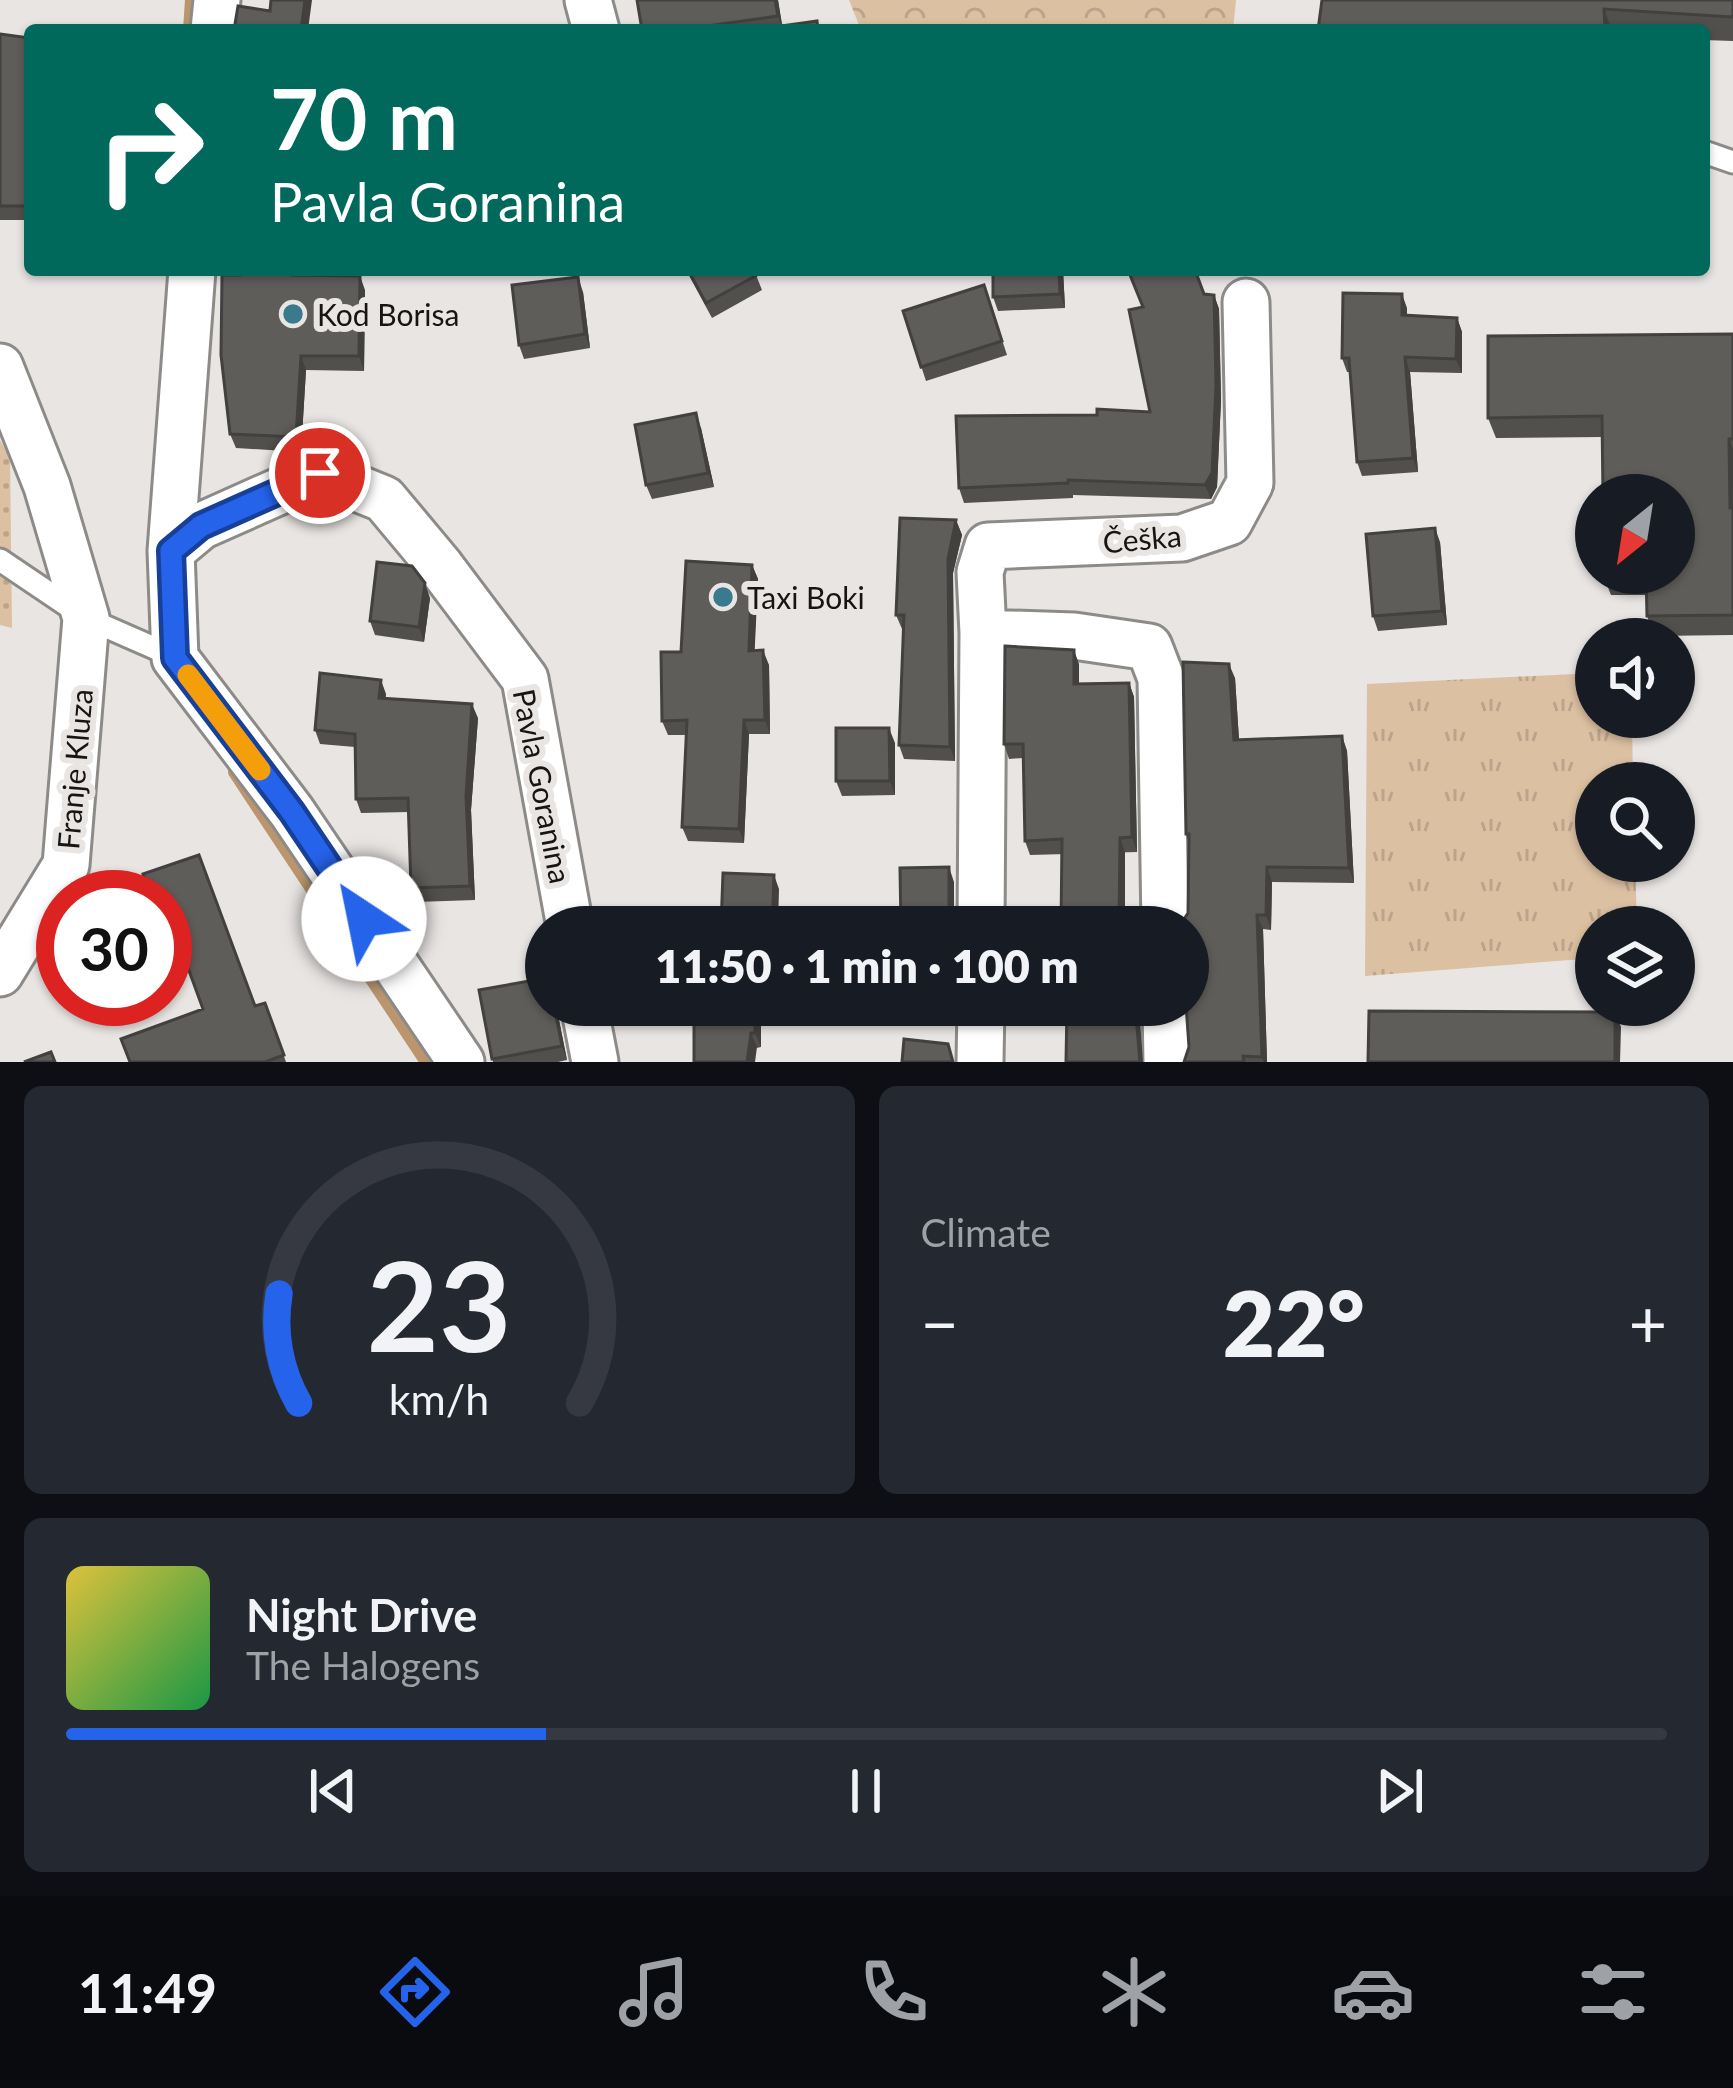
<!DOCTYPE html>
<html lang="en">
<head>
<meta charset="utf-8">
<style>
  :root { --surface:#171b24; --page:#242831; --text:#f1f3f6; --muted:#9ea1a6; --line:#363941; --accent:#2563eb }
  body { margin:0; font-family:Lato,sans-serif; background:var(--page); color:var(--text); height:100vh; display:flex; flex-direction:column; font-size:45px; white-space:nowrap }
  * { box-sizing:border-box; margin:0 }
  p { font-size:39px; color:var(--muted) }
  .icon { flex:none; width:66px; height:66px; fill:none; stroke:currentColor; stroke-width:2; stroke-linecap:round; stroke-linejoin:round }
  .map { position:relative; height:1062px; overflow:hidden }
  .side { display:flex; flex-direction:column; gap:24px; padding:24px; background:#0d0f14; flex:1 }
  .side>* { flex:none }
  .top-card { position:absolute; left:24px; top:24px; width:1686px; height:252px; border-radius:12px; box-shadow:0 3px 9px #0004; background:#00695c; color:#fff; overflow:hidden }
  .needle { width:78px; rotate:210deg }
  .tools { position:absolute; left:1575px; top:474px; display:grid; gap:24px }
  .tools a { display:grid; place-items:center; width:120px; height:120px; border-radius:50%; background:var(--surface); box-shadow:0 3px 9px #0004; font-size:60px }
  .speed { position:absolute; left:36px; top:870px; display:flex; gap:24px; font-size:60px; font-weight:700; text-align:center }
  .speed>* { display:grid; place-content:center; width:156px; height:156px; border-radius:50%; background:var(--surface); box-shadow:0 3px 9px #0004; line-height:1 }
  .speed .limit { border:18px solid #d22; background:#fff; color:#111 }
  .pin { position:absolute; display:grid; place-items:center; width:102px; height:102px; color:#fff; margin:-51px; border:6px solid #fff; border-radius:50%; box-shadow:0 3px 12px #0007 }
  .me { position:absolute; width:132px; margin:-66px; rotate:326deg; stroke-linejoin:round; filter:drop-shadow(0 0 9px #0008) }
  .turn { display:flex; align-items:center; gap:42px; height:252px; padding:0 48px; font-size:54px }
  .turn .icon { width:156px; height:156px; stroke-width:2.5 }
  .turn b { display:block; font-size:84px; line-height:102px }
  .big { font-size:90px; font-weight:800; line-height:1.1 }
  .side .tile { flex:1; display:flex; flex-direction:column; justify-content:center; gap:18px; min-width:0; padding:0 42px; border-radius:18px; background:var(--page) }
  .side .dial { align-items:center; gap:0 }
  .dial svg { height:312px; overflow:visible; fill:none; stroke:var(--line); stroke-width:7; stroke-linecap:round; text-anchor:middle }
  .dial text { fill:var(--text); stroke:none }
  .song { display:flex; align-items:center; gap:36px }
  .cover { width:144px; height:144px; border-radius:18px; background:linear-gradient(135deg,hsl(50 70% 55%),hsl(140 70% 35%)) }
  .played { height:12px; border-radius:6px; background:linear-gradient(90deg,var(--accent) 30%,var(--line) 30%) }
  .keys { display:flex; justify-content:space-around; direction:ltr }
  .heat { display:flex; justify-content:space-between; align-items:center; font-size:66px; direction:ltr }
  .side .tiles { flex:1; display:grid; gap:24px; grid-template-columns:1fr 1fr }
  .tile:last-child { grid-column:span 2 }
  .trip { position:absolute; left:525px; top:906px; width:684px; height:120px; border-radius:60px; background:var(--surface); box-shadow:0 3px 9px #0004; font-weight:800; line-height:120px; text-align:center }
  .tab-bar { display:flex; height:192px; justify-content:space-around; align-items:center; background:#090b0e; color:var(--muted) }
  .tab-bar .icon { width:84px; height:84px }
  .tab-bar .on { color:var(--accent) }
  .tab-bar b { font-size:54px; color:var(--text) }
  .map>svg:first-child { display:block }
</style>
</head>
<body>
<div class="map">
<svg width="1733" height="1062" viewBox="0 0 1733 1062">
  <defs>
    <pattern id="grass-dots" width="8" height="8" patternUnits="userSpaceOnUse" patternTransform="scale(3)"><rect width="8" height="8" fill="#dcc0a2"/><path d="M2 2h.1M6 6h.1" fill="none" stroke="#bca48b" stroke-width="1.8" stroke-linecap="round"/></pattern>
    <pattern id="forest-crowns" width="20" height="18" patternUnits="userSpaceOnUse" patternTransform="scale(3)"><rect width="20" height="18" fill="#dcc0a2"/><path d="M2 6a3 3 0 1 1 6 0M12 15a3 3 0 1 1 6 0" fill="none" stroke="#bca48b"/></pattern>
    <pattern id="park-tufts" width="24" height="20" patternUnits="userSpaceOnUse" patternTransform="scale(3)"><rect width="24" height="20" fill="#dcc0a2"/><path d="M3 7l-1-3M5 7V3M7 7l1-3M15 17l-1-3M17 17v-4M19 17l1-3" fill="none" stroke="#bca48b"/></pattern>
  </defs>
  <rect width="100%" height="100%" fill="#e8e5e3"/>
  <path fill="url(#grass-dots)" d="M0 440 10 458 12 628 0 625Z"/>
  <path fill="url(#forest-crowns)" d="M849 0H1236L1233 30H861Z"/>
  <path fill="url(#park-tufts)" d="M1596 673V717H1632L1633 783H1596V861H1635L1637 927H1596V958L1365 976 1367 684Z"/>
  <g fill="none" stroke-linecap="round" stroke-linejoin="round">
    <path stroke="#ba956d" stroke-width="14" d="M190 30 192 0
      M235 772 427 1062"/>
    <g stroke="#8d8b88" stroke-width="27">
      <path id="service" d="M1704 152 1733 162
        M0 560 86 618 175 657"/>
    </g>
    <g stroke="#8d8b88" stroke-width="51">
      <path id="minor" d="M588 0 596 30
        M214 30 217 0
        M192 270 171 551 175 658 292 812 461 1062
        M0 367 47 486 86 618 66 865 0 973
        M171 551 201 526 320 473 384 499 440 566 525 679 570 927
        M983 633 980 572 988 546 1182 538 1229 522 1250 483 1246 302
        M981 927 983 633 1074 636 1149 647 1161 678 1165 927
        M584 1005 595 1062
        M1166 1005 1167 1062
        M980 1062 981 1005"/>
    </g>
    <use href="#service" stroke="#fff" stroke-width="21"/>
    <use href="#minor" stroke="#fff" stroke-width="45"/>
  </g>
  <path fill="#52504d" d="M778 0 782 26 820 30H642Z
    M1733 0V41L1704 40V30H1318Z
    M0 34 30 38V220H0Z
    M686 270H754L762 290 712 318Z
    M1063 270 1065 308 998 311 993 297Z
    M299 275 365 290 364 371 306 370 301 452 236 448 230 434Z
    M984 285 1007 355 926 381 903 311Z
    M583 292 590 348 524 359 519 345Z
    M1204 294 1214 295 1219 309 1221 400 1217 487 1211 499 1073 495V498L964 503 959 488 1097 415 1150 412Z
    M1407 308V316L1457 318 1462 332V373L1410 372 1418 472 1362 476 1357 462 1350 372H1347L1342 358Z
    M1733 334V635L1654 636 1647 616V595H1611L1603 575 1602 437 1496 438 1488 418Z
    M701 428 714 487 652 499 646 485Z
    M956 520 962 535 953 573 955 761 904 759 899 745 903 629H902L896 615Z
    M1440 542 1447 625 1378 631 1373 616Z
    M752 565 758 579 754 651 769 665 770 734H749L744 843 688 841 682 827 686 735H668L662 721 681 652Z
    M430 598 424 642 375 635 370 621Z
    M1079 664V684L1129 683 1134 697 1137 852 1030 855 1025 841 1023 758 1009 759 1004 744Z
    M1235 678 1239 740 1342 736 1347 751 1354 883 1272 882 1271 930 1263 929 1267 1062H1184L1189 1047V844L1186 834Z
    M386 694 385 699 478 718 471 810 475 900 416 902 411 888 409 812 361 813 356 799 355 747 320 744 315 730Z
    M895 743V795L842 796 836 781Z
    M165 897 255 1006 265 1003 286 1062H130L203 1009 182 949 171 953 165 937Z
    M479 990 546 1005H559L557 1010 567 1060 558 1062H493Z
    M761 1005V1047L694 1062Z"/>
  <path fill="#42413f" d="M305 0H312L308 30H301Z
    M775 0H778L783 30 778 16Z
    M1604 9 1612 30H1605Z
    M1059 270H1063L1065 308 1060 294Z
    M360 276 365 290 364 371 359 356Z
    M578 277 583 292 590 348 585 334Z
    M1402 294 1407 308V330L1402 315Z
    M1214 295 1219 309 1221 400 1217 487 1211 499 1205 485Z
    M1457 318 1462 332V373L1456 359Z
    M301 356 306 370 301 452 296 437Z
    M1405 357 1410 372 1418 472 1413 458Z
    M696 413 701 428 714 487 708 473Z
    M1729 439 1733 449V517L1730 508Z
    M956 520 962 535 953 573 955 761 950 747 948 559Z
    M1435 528 1440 542 1447 625 1442 611Z
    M752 565 758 579 754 665 749 651Z
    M425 583 430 598 424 642 419 627Z
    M763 650 769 665 770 734 765 720Z
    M1074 650 1079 664V699L1074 684Z
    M1229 664 1235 678 1240 755 1234 740Z
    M381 680 386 694 384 712 379 698Z
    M1129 683 1134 697 1137 852 1132 837Z
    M472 704 478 718 471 810 475 900 470 886 466 796Z
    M744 720 749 734 744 843 739 829Z
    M889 728 895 743V795L890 781Z
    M1342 736 1347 751 1354 883 1349 868Z
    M1120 838 1125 852V927H1119Z
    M949 867 954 882V927L949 914Z
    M1267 867 1272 882 1271 930 1266 915Z
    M774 875 779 889 778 927H772Z
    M1257 915 1263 929 1267 1062H1264L1262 1057Z
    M554 1005H559L557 1010 567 1060 562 1046Z
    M755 1005H761V1047L755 1033Z
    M1135 1005H1139L1143 1062H1139Z
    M1615 1012 1621 1027 1620 1062H1615Z
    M751 1033 757 1047 755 1062H747Z"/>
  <path fill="#5f5d5a" stroke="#42413f" stroke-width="3" d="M271 0H305L301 30H234L238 6 270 11Z
    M637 0H775L778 16 693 28V30H642Z
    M1322 0H1733V17L1604 9 1605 30H1318Z
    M817 21 818 30H767V28Z
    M0 34 30 38V206H0Z
    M241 270H293L292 275 360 276 359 356H301L296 437 230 434 221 355 222 275H240Z
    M688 270H754L757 275 706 303Z
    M993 270H1059L1060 294 993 297Z
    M1128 270H1195L1204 294 1214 295 1216 385 1212 473 1205 485 1068 480V483L959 488 956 416 1097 415V409L1150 412 1129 310 1143 307Z
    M578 277 585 334 519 345 512 285Z
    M984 285 1002 341 921 367 903 311Z
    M1343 293 1402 294V315L1457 318 1456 359 1405 357 1413 458 1357 462 1349 358H1342Z
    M1733 334V439H1729L1730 508H1733V615L1647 616 1646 575H1603V573H1674V495H1603L1602 416 1488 418V336Z
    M696 413 708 473 646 485 635 425Z
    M900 518 956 520 948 559 950 747 899 745 904 615H896Z
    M1435 528 1442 611 1373 616 1366 534Z
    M686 561 752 565 749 651 763 650 765 720H744L739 829 682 827 687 720 662 721 661 652H681Z
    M377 562 412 566 425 583 419 627 370 621Z
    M1005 646 1074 650V684L1129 683 1132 837 1120 838 1119 927H1061L1062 839 1025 841 1023 744H1004Z
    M1183 662 1229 664 1234 740 1342 736 1349 868 1267 867 1266 915H1257L1262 1057 1243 1056 1244 1062H1184L1189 1047 1186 1005H1188V927H1179L1188 913 1189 834H1186Z
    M320 673 381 680 379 698 472 704 466 796 470 886 411 888 408 798 356 799 355 734 315 730Z
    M836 728H889L890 781H836Z
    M199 855 255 1006 265 1003 284 1055 265 1062H130L121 1039 203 1009 176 935 166 939 165 937V897H151L143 874Z
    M949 867V914L955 927H901L900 868Z
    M723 873 774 875 772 927H721Z
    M546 978V1005H554L562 1046 492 1059 479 990Z
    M694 1005H755V1033H751L747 1062H694Z
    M1067 1005H1135L1140 1062H1066Z
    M1369 1011 1615 1012V1062H1368Z
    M904 1039 948 1044 953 1062H902Z
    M51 1052 55 1062H24Z"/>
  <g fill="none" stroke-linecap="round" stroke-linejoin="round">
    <g stroke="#184099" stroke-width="30">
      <path id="route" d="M320 473 201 526 171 551 175 658 292 812 364 919"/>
    </g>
    <use href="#route" stroke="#2563eb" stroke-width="21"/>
    <path stroke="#f59e0b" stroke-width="21" d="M188 675 260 770"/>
  </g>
  <g fill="#397a8c" stroke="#e8e5e3" stroke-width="4.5">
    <circle cx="293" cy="314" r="12"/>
    <circle cx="723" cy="597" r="12"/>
  </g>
  <g text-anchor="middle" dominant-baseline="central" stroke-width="12" stroke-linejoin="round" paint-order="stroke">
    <g font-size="30" fill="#161514" stroke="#e8e5e3" text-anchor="start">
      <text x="317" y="314">Kod Borisa</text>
      <text x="747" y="597">Taxi Boki</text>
    </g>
    <g font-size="30" fill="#161514" stroke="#e8e5e3">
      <text transform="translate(1142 538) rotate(-5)">Češka</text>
      <text transform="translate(74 769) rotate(-85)">Franje Kluza</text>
      <text transform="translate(543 786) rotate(79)">Pavla Goranina</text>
    </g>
  </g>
</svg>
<div class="tools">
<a><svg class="needle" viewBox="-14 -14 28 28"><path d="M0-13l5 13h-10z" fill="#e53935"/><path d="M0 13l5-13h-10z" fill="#9ea1a6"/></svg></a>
<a><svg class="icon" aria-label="sound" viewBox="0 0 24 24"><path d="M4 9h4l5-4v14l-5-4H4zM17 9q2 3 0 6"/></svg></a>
<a><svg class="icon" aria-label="search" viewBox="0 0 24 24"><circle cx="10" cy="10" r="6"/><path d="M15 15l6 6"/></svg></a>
<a><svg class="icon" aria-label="layers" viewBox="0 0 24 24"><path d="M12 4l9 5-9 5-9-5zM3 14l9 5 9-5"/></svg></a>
</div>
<div class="speed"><div class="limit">30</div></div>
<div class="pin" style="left:320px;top:473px;background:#d93025"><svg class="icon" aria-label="arrive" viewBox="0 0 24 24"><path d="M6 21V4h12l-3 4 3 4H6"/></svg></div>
<svg class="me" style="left:364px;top:919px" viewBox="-20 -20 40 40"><circle r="19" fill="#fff"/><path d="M0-13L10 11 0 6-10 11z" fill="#2563eb"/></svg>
<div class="trip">11:50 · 1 min · 100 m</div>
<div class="top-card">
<div class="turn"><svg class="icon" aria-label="right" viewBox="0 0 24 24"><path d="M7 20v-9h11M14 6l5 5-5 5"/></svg><div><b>70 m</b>Pavla Goranina</div></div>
</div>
</div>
<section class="side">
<div class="tiles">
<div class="tile dial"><svg viewBox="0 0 100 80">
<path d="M14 69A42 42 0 1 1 86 69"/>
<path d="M14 69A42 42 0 0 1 9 41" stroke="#2563eb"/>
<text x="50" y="56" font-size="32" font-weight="700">23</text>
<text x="50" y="72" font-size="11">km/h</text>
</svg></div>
<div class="tile"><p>Climate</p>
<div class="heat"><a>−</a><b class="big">22°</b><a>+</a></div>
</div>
<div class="tile">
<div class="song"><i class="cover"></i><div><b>Night Drive</b><p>The Halogens</p></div></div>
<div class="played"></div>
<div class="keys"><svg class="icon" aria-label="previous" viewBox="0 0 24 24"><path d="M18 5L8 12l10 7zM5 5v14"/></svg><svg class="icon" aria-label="pause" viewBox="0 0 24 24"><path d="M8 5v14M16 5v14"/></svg><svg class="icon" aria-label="next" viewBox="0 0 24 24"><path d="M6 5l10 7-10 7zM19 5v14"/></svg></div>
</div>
</div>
</section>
<nav class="tab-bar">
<b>11:49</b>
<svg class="icon on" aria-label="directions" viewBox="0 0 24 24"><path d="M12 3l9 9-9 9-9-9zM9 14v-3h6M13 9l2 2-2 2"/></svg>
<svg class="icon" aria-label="music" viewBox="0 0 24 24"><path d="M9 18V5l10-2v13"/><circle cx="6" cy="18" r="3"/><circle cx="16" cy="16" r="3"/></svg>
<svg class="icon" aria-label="phone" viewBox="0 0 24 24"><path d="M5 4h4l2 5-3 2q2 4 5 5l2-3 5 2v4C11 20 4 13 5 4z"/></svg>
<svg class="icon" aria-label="climate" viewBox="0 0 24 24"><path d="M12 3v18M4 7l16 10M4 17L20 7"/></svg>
<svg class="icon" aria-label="car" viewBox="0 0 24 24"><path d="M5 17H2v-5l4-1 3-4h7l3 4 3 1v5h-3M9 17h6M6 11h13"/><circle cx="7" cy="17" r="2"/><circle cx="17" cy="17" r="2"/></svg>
<svg class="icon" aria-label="filters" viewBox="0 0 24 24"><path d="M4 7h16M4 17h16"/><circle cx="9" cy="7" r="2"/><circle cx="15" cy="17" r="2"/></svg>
</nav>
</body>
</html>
